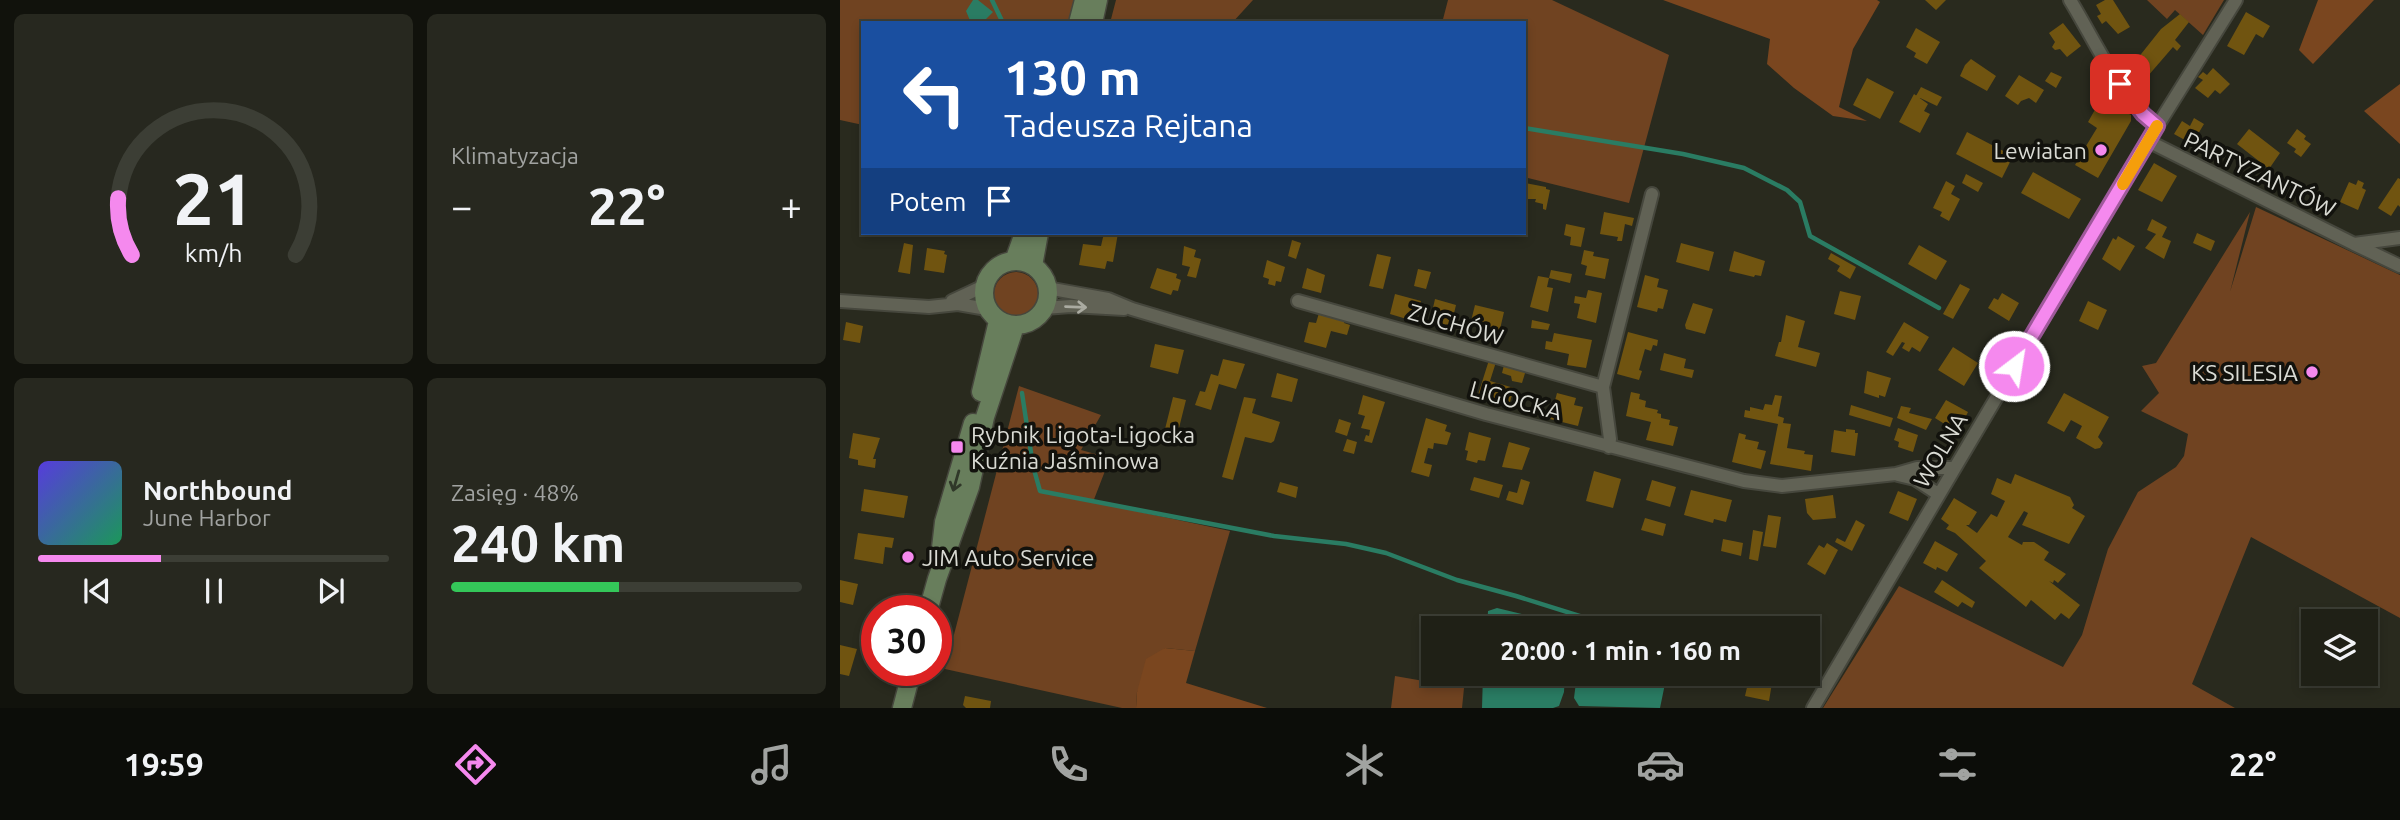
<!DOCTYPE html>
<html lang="pl">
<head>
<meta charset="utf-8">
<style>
  :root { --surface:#1f2016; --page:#27281f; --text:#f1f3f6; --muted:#a1a3a1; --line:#3c3e35; --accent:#f589ee }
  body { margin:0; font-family:Ubuntu,sans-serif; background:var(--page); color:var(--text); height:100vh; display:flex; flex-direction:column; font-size:26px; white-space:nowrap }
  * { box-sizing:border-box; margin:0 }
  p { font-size:23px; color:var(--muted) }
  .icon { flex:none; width:38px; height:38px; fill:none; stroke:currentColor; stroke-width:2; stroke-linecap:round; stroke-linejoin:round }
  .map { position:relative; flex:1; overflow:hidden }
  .drawer { display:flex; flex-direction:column; gap:14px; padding:14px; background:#11120c; width:840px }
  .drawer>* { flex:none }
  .guide { position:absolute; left:21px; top:21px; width:665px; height:214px; border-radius:0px; box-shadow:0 4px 10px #0003,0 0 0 2px var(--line); background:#1a4fa0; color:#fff; overflow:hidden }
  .tools { position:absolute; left:1461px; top:609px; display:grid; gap:14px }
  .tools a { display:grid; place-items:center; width:77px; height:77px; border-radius:0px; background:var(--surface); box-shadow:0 4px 10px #0003,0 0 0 2px var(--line); font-size:35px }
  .speed { position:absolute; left:21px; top:595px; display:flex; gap:14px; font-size:35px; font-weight:700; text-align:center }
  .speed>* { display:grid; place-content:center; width:91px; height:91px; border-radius:50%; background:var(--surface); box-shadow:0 4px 10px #0003,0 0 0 2px var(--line); line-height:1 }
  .speed .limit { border:10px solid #d22; background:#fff; color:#111 }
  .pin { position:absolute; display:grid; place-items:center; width:60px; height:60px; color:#fff; margin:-30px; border-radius:14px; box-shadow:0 4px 10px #0006 }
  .me { position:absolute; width:77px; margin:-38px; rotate:31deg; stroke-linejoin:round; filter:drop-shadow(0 0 5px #0008) }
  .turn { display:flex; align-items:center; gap:24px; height:147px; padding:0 28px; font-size:32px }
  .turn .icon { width:91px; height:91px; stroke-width:2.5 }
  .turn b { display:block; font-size:49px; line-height:60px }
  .then { display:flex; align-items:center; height:66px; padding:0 28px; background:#0003; gap:14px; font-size:26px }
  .big { font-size:52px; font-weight:700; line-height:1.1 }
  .drawer .widget { flex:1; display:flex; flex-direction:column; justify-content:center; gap:10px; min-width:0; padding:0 24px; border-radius:10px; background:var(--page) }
  .drawer .dial { align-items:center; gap:0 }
  .dial svg { height:182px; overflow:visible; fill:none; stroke:var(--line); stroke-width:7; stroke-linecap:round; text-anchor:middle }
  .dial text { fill:var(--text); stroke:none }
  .song { display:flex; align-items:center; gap:21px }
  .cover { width:84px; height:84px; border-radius:10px; background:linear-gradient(135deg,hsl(250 70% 55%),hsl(150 70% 35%)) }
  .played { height:7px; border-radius:4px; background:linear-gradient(90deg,var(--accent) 35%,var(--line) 35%) }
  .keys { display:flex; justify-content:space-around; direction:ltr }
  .heat { display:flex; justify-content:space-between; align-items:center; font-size:38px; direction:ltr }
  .charge { height:10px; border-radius:5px; background:linear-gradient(90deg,#34c759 48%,var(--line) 0) }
  .drawer .tiles { flex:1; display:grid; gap:14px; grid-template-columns:repeat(2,1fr) }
  .trip { position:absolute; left:581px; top:616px; width:399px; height:70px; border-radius:0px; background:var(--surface); box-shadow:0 4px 10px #0003,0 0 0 2px var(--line); font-weight:700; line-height:70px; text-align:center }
  .tab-bar { display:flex; height:112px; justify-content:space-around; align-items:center; background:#0c0d09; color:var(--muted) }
  .tab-bar .icon { width:49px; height:49px }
  .tab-bar .active { color:var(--accent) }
  .tab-bar b { font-size:32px; color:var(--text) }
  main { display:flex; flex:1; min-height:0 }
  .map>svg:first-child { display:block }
</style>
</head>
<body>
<main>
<section class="drawer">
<div class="tiles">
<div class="widget dial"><svg viewBox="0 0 100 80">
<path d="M14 69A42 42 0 1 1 86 69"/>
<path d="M14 69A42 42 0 0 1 8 44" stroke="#f589ee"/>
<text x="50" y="56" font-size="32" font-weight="700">21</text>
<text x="50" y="72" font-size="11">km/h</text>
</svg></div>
<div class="widget"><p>Klimatyzacja</p>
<div class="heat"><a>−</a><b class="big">22°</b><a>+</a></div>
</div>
<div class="widget">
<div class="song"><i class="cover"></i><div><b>Northbound</b><p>June Harbor</p></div></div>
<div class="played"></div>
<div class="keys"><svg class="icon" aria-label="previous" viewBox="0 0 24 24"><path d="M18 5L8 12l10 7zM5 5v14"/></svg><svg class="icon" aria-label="pause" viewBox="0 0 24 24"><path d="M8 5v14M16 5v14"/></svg><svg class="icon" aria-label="next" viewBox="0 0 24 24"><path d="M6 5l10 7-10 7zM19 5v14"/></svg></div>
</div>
<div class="widget"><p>Zasięg · 48%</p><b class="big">240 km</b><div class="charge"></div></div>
</div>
</section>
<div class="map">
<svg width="1560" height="708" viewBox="0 0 1560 708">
  <rect width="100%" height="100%" fill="#292a1e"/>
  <path fill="#704321" d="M0 0H234L229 23H23V125L0 120Z
    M276 0H413L392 23H270Z
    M608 0H712L829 55 789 203 684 177V23H602Z
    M1307 0H1384L1363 35 1335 10 1327 19Z
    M1416 207 1560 275V618L1411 537 1352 684 1395 708H983L1059 586 1223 667 1242 635 1268 549 1298 492 1336 467 1344 456 1348 434 1301 411 1319 393 1302 366 1316 363 1410 212 1390 292Z
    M154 294a22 22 0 1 1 44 0a22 22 0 1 1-44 0Z
    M179 386 261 415 241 450 270 458 253 502 390 531 355 651 325 648 297 692 296 708H282L105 669Z
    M555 676 624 688 622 708H551Z"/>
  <path fill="#7a461f" d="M823 0H1037L1040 2 1013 49 999 107 1027 121 993 116 954 88 927 64 930 39Z
    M1478 0H1534L1473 64 1459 50Z
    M1560 84V144L1524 111Z
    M325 648 355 651 346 683 427 708H296L297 692 306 659Z"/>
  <path fill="#2a7c63" d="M133 0H138L153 12 142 23H131L126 11Z
    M657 608 727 625V628H647L648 611Z
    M643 674H725L724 692 719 706 713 708H642Z
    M737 674H827L820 708 739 706 734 698Z"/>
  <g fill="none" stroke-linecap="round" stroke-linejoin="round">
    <path stroke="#2a7c63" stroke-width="4.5" d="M152 0 163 23
      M684 128 843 154 904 168 947 190 960 202 970 236 1099 308
      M182 393 193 466 200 491 434 536 506 544 546 553 617 580 676 596 778 628"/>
  </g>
  <path fill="#705410" d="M1085 0H1106L1096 10Z
    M1265 0H1273L1290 27 1278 34 1266 21 1262 24 1257 16 1261 14 1256 5Z
    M1406 12 1430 26 1423 38 1416 34 1404 55 1387 46Z
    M1340 14 1349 22 1335 40 1341 46 1337 51 1333 47 1301 84 1286 73 1321 29Z
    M1223 23 1241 46 1227 57 1220 49 1215 50 1212 47 1215 42 1209 33Z
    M1076 28 1100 42 1087 64 1074 57 1076 53 1066 47Z
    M1131 59 1156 76 1147 91 1120 76 1125 65Z
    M1373 68 1390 84 1380 94 1375 90 1368 98 1355 88 1363 80 1358 77 1363 72 1367 75Z
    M1211 72 1222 77 1216 88 1205 81Z
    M1179 75 1204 90 1196 103 1189 98 1181 101 1178 105 1165 96Z
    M1027 78 1054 92 1040 119 1013 105Z
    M1081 87 1102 97 1097 106 1076 96Z
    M1074 94 1088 104 1084 111 1090 114 1080 133 1059 122Z
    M1261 99 1291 115V121L1258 178 1235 165 1242 153 1237 150 1242 144 1246 146 1257 128 1248 122Z
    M1354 118 1364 124 1352 144 1334 134 1342 121 1350 126Z
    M1409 129 1440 153 1429 169 1397 144Z
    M1457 129 1466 136 1464 139 1471 144 1461 157 1454 152 1456 149 1447 143Z
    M1127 132 1173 156 1162 178 1116 154Z
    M1314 163 1337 176 1322 202 1298 190Z
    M1193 172 1241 199 1229 219 1181 193Z
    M1126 174 1143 183 1138 192 1122 183Z
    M1558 178 1560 179V207L1558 205 1551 216 1538 208Z
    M1518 180 1524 183 1522 188 1526 190 1518 210 1500 202 1509 182 1516 185Z
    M1106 181 1115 186 1111 194 1120 199 1109 221 1100 216 1102 212 1093 208Z
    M685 183 706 187V189L710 190 706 210 703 209V204L695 202 696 199H684Z
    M764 212 794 218 792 226 785 224 782 241H777L778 237 760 234Z
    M1312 219 1327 227 1322 237 1331 241 1324 259 1305 248 1316 234 1307 230Z
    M726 224 745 228 741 247 730 245 731 237 724 235Z
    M264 233H278L273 262 267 261 265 269 239 265 243 244 261 246Z
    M1357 233 1375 241 1371 251 1353 243Z
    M1278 236 1295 246 1280 271 1262 259 1273 238 1276 240Z
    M452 240 461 243 456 259 448 256Z
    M64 243 73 245 70 274 58 272Z
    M841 243 874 252 869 271 836 262Z
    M1079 245 1107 261 1096 280 1068 264Z
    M344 246 356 250 354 257 361 259 356 278 347 276 350 267 342 265Z
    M87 248 105 251 104 254 107 255 104 273 84 270Z
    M744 250 754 252 753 256 769 259 765 279 745 275 747 266 741 264Z
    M894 251 925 261 921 276 915 275 914 277 889 271Z
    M991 253 1016 267 1010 279 997 271 1000 266 988 259Z
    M537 254 551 257 543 289 529 286Z
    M427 260 445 267 441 282 436 281 435 286 428 284 429 279 423 277Z
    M317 268 337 274 336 278 341 280 338 291 333 290 331 295 310 288Z
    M467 268 485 275 481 293 462 288Z
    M578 269 591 272 586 289 574 286Z
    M711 270 732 274 730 283 709 278Z
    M805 275 819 279 817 287 828 290 823 309 818 308 817 312 797 307Z
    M698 276 709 278 707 287 713 288 708 312 690 307Z
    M1120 284 1130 289 1113 319 1103 314Z
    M748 290 762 293 756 323 737 318 740 304 734 303 735 296 746 298Z
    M1000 291 1021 296 1015 320 994 314Z
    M1162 293 1179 303 1169 321 1148 308 1154 298 1158 300Z
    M555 294 581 301 576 318 571 317 570 320 550 314Z
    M595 299 616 305 611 326 590 321Z
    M1248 301 1267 310 1258 330 1239 321Z
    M853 303 873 309 865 334 846 329 845 325Z
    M635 305 664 312 658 338 638 333 639 327 630 325Z
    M479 313 505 320 504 323 510 325 507 335 491 331 486 348 464 342 469 322 476 323Z
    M946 315 965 321 958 347 980 353 976 367 935 356 939 342H941Z
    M692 320 710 324 708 330 691 328Z
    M6 322 23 326 20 343 3 340Z
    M1064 322 1089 337 1080 352 1072 347 1069 352 1062 348 1065 343 1062 342 1053 356 1046 352Z
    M788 332 818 340 817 346 813 345 811 351 805 349 799 370 802 371 799 380 777 374Z
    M714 333 752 340 746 368 727 365 729 354 705 349 706 341 712 342Z
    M315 344 344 350 338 374 310 367Z
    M1113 347 1138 363 1124 386 1098 370Z
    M824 353 846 359 844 368 854 370 852 378 820 370Z
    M383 359 405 364 396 389 379 384 371 410 355 405 360 391 365 392 371 374 378 376Z
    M649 360 656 362 650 381 674 388 670 402 663 400 662 405 637 398Z
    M664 365 686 370 682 383 672 381 671 376 662 373Z
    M1027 371 1051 378 1045 397 1039 395V398L1024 393Z
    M437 373 458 379 452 402 431 397Z
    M791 392 800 394 799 399 806 401 805 407 818 410 817 413 821 414V418L830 420 829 425 838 427 833 446 806 440 811 422 786 416Z
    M717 393 736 398 734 405 743 407 738 426 710 419Z
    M1224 393 1269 417 1258 437 1263 443 1260 448 1255 449 1236 438 1242 426 1231 420 1224 432 1207 423Z
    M523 395 545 402 532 443 524 441 526 435 529 436 530 430 521 428 525 416 518 414Z
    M935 395 942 396 938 416 944 418 943 423 951 424 947 448 965 451 964 454 973 455 971 471 930 464 938 424 904 417 905 410 910 411V407L923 410 925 404 932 405Z
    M333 397 346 400 338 432 325 429Z
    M404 397 416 399 412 413 440 422 434 441 431 443 405 437 393 480 382 477Z
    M1106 400 1128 412 1123 422 1120 420 1114 430 1095 418Z
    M1011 405 1053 418 1050 427 1009 415Z
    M1061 406 1071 408 1069 413 1092 419 1086 430 1057 418Z
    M586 418 607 425 605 431 611 433 607 445 594 443 593 449 588 448 584 463 592 465 589 477 571 472Z
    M499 419 511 423 507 436 495 432Z
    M1058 428 1078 435 1073 452 1058 447 1059 442 1054 440Z
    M1006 429 1015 430V433H1018L1015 456 991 452 994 430 1006 432Z
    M629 432 651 438 645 461 638 460 637 463 626 460 628 451 625 450Z
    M13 433 40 438 33 459H36L35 468 18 465V460L9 458Z
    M899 433 906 435 905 439 919 442 917 449 926 451 921 469 892 462Z
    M507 439 517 442 514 454 503 451Z
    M669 442 690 448 682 470 662 467Z
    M754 471 781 479 773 508 746 501Z
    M1175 474 1230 497 1234 505 1232 508 1245 516 1229 544 1182 525 1188 513 1184 511 1168 537 1182 545 1183 542H1194L1209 552 1204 560 1226 574 1218 583 1214 580 1213 583 1209 581 1240 605 1229 619 1221 613 1215 620 1191 600 1186 607 1139 568 1146 561 1115 533 1106 529 1109 525 1101 519 1114 498 1137 512 1129 525H1126L1137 533 1151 514 1157 517 1165 501 1151 494 1157 478 1171 484Z
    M634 477 663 485 659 498 630 490Z
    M681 479 690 482 683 505 666 500 669 491 677 493Z
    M812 480 836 487 830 507 806 500Z
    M440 482 458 487 456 498 437 492Z
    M24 489 68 496 64 518 21 511Z
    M851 490 892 500 886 522 874 519 873 523 844 515Z
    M1058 491 1077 499 1068 521 1049 513Z
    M993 495 996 518 973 520 967 513 965 499Z
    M928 515 941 517 936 548 923 546Z
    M805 518 826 524 823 536 801 530Z
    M1016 520 1025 525 1012 551 995 542 997 538 1005 542Z
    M913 530 923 532 918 561 909 559Z
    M18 533 54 538 52 548 45 547 43 564 14 559Z
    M883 539 903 543 901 556 881 551Z
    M1095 541 1118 554 1107 572 1097 567 1096 570 1083 563Z
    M987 543 998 550 985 575 967 564 979 545 984 548Z
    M0 580 18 584 13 605 0 602Z
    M1102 580 1135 602 1132 608 1122 602 1118 607 1094 592Z
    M0 645 17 649 9 676 0 674Z
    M910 674H948L946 686 932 683 929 701 905 696Z
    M125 696 151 701 150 708H126L123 705Z"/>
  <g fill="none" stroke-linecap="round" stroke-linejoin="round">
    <g stroke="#46473d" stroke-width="16">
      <path id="minor" d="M1230 0C1253 37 1282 102 1317 126
        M1308 141 1514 244 1560 238
        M1514 244 1560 266
        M207 288 268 299 292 309 646 414 904 481 942 486 1056 474 1077 468H1113
        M0 301 89 307 118 304 147 309
        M112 301 144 286
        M458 301 763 387
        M204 308 231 306 284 309
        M769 447 770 439 763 387 812 194
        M1058 475 1075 479 1098 494
        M973 708 1308 141 1396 0"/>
    </g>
    <g stroke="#46473d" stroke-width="21">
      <path id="secondary" d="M238 23 244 0
        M253 23 258 0
        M144 293a32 32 0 1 1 64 0a32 32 0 1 1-64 0Z
        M174 261 184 233
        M193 266 199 233
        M141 392 158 321
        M101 548 104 522 133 423
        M88 611 97 579 130 487 145 417 175 326
        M62 708 72 670"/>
    </g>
    <use href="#minor" stroke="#616255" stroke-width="12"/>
    <use href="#secondary" stroke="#687e5c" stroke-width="18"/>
  </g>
  <defs><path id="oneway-shaft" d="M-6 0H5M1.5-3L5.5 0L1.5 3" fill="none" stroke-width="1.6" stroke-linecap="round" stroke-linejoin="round" transform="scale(1.75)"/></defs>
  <use stroke="#aaaba1" href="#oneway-shaft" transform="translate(236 307) rotate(2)"/>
  <use stroke="#303829" href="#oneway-shaft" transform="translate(116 481) rotate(106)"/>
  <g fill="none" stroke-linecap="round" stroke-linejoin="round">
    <g stroke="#9f599b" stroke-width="18">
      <path id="route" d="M1174 366 1317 126 1303 114 1280 84"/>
    </g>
    <use href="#route" stroke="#f589ee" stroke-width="12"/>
    <path stroke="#f59e0b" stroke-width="12" d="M1283 184 1317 126"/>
  </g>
  <g fill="#f589ee" stroke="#12120d" stroke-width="2.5">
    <circle cx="1261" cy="150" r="7"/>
    <circle cx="1472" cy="372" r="7"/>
    <rect x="110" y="440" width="14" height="14" rx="3.5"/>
    <circle cx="68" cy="557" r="7"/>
  </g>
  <g text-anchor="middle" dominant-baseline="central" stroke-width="7" stroke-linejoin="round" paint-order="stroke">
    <g font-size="23" fill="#dadbd4" stroke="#12120d" text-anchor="end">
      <text x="1247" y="150">Lewiatan</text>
      <text x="1458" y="372">KS SILESIA</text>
      <text x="131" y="434" text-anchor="start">Rybnik Ligota-Ligocka<tspan x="131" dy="26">Kuźnia Jaśminowa</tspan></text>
      <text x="82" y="557" text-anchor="start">JIM Auto Service</text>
    </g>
    <g font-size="23" fill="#dadbd4" stroke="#12120d">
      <text transform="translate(1420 174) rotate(26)">PARTYZANTÓW</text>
      <text transform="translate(616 324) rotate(16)">ZUCHÓW</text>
      <text transform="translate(676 400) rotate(15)">LIGOCKA</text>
      <text transform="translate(1100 450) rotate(-59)">WOLNA</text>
    </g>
  </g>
</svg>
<div class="tools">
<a><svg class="icon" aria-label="layers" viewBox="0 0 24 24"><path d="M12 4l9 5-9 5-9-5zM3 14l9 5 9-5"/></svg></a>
</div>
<div class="speed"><div class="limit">30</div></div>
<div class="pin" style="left:1280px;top:84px;background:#d93025"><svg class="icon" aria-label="arrive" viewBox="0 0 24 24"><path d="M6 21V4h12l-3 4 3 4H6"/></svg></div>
<svg class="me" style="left:1174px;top:366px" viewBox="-20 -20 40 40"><circle r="17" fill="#f589ee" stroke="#fff" stroke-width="3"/><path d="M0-11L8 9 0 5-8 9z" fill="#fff"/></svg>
<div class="trip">20:00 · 1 min · 160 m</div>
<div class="guide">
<div class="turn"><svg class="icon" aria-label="left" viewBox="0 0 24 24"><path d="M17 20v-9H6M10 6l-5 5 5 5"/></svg><div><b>130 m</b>Tadeusza Rejtana</div></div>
<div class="then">Potem<svg class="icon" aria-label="arrive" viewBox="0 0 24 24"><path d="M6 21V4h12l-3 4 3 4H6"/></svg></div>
</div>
</div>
</main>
<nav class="tab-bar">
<b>19:59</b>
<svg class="icon active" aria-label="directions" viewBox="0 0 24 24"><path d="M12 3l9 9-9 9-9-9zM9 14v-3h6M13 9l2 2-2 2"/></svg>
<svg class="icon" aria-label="music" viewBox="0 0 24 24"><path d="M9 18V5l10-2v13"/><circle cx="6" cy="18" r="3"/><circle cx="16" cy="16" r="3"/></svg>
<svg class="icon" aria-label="phone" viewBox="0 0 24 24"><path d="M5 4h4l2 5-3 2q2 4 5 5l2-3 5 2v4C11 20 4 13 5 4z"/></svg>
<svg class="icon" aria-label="climate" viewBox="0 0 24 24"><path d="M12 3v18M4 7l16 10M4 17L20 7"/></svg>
<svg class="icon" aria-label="car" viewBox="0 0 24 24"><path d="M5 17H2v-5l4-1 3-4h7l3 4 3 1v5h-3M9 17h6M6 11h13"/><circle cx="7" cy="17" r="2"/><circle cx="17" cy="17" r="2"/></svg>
<svg class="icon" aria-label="filters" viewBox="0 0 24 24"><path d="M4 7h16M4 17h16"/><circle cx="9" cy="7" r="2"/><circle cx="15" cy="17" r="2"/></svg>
<b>22°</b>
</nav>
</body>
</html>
